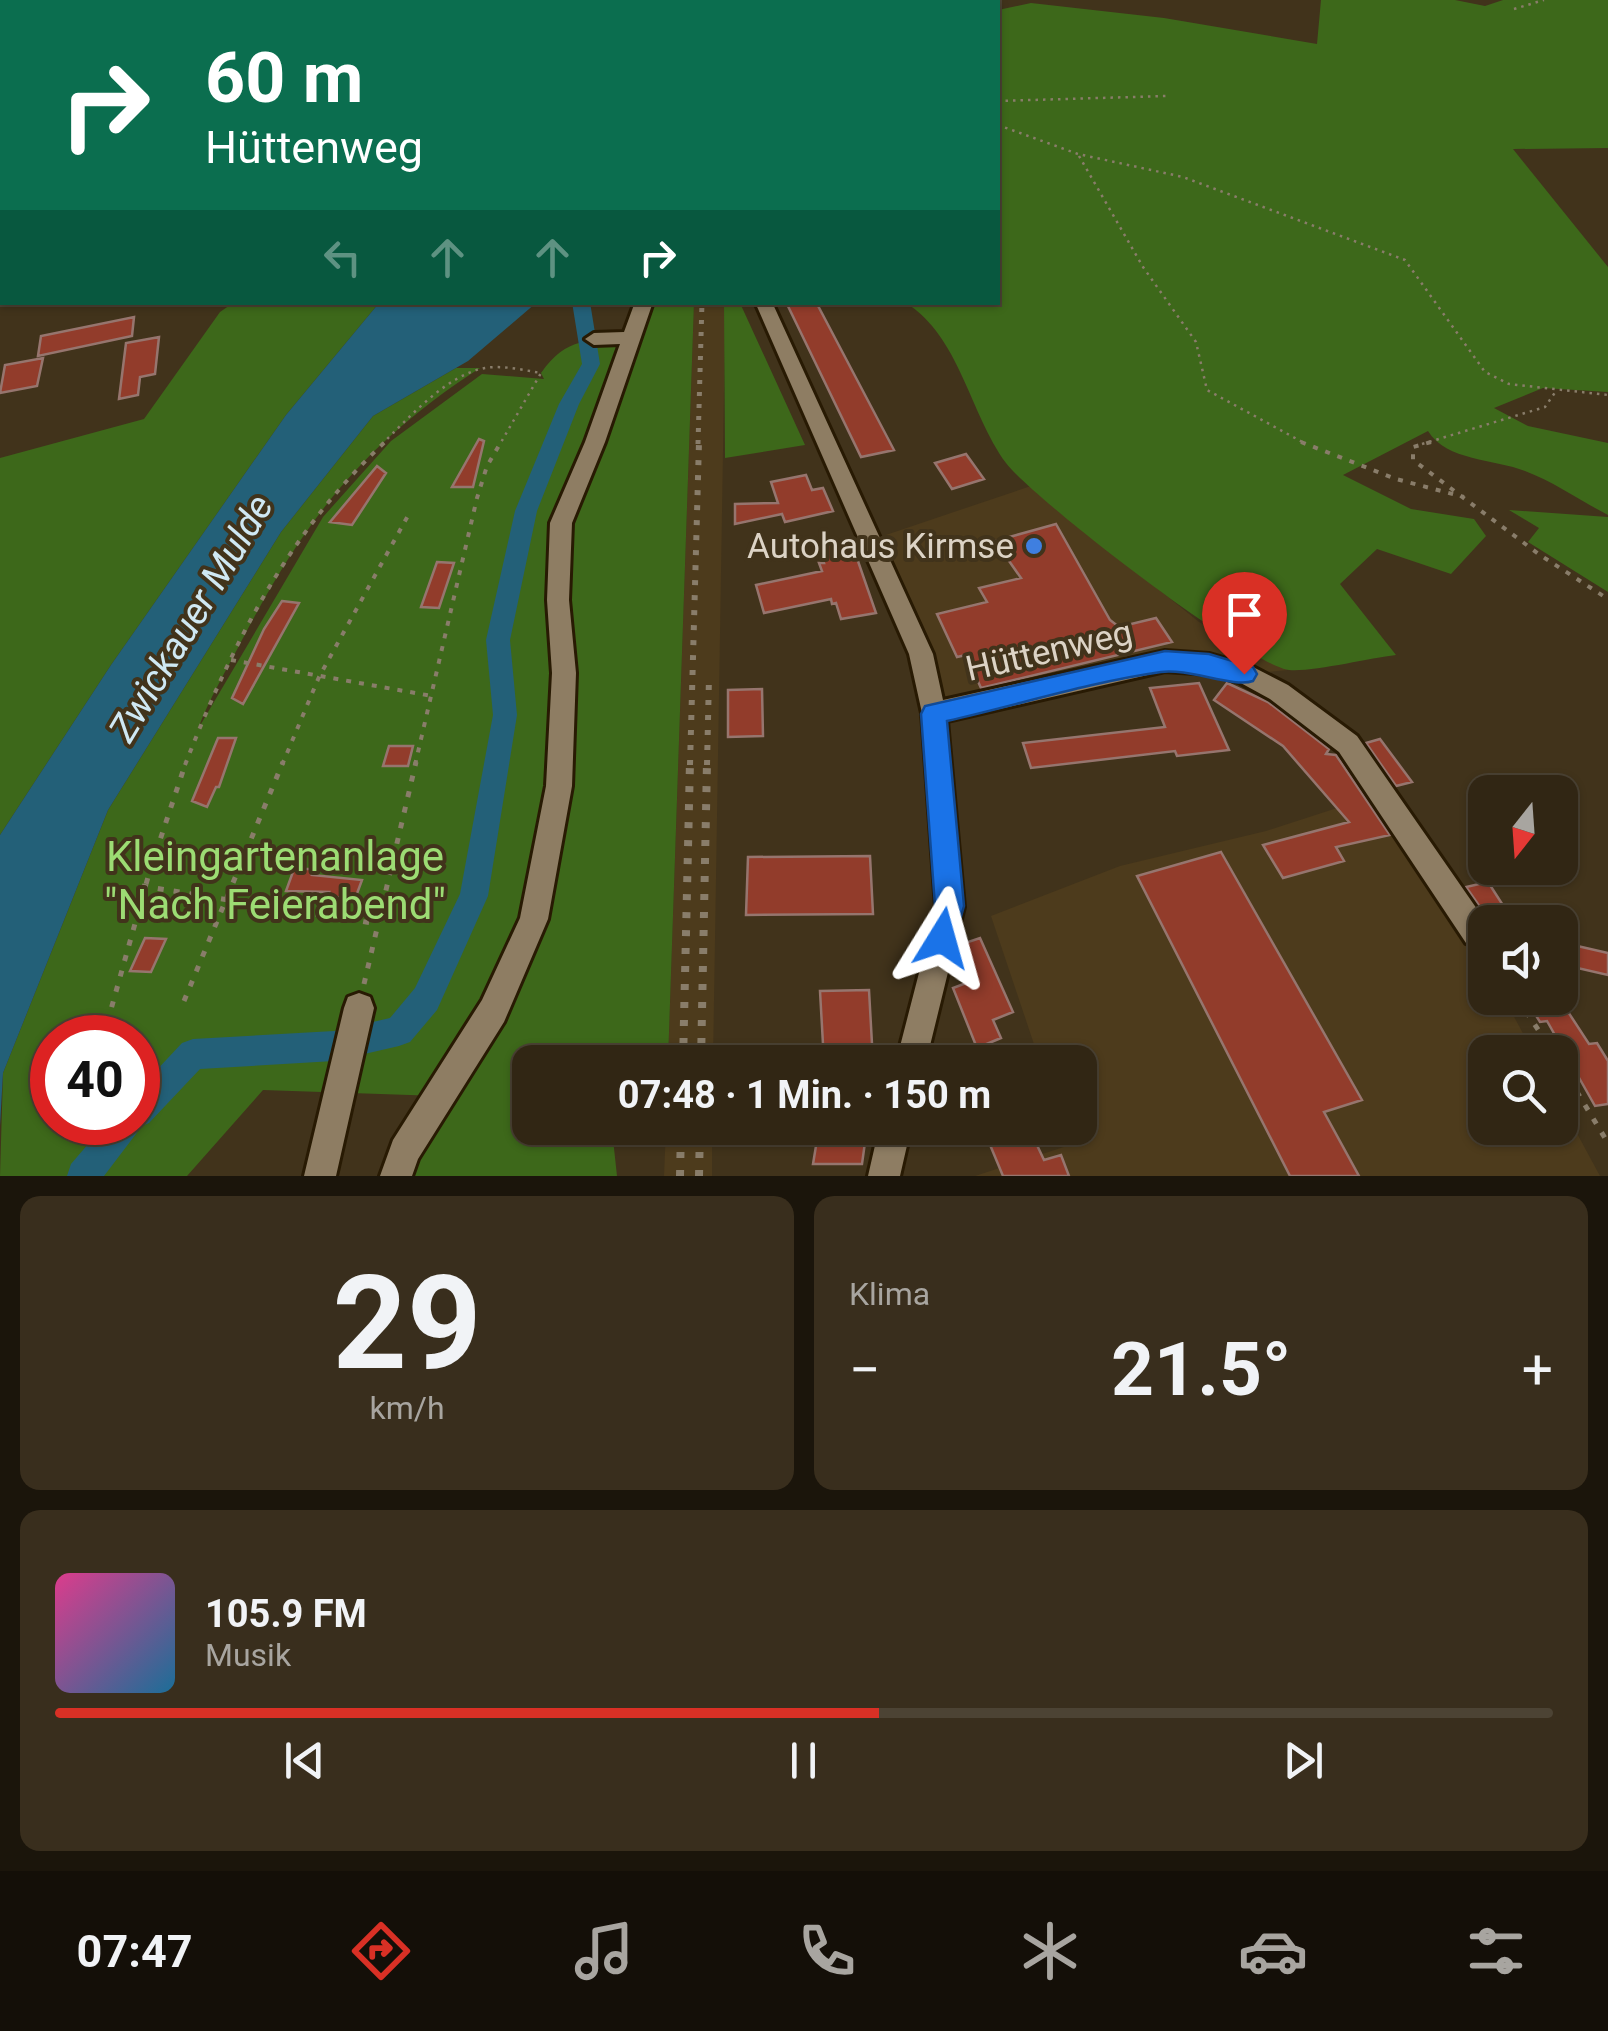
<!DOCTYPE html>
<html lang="de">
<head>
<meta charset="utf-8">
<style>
  :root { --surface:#312614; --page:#392e1d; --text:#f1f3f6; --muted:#a8a5a0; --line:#4c4334; --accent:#d93025 }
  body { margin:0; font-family:Roboto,sans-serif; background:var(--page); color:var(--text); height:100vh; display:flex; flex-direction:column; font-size:38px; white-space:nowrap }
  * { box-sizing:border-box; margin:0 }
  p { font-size:32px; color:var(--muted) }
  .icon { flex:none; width:55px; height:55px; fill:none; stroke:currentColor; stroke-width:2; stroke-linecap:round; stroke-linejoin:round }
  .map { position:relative; height:1176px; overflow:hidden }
  .side { display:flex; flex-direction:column; gap:20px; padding:20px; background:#1b150b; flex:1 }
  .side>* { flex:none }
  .top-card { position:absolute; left:0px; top:0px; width:1000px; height:305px; box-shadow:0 2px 8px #0004,0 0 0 2px var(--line); background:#0b6e4f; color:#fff; overflow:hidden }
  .needle { width:65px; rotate:197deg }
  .fabs { position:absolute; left:1468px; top:775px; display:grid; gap:20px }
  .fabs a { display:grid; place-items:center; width:110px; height:110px; border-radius:20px; background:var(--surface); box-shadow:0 2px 8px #0004,0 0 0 2px var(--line); font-size:50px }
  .speed { position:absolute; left:30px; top:1015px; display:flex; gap:20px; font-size:50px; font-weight:700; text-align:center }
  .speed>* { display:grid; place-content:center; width:130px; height:130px; border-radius:50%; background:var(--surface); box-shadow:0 2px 8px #0004,0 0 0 2px var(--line); line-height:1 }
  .speed .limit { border:15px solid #d22; background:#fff; color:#111 }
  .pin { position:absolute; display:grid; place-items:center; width:85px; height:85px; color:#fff; margin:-102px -42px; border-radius:50% 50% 50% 0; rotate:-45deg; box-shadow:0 0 10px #0007 }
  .pin .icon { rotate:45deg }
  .me { position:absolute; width:110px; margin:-55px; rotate:8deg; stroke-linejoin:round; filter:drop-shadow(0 0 8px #0008) }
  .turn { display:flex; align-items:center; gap:35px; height:210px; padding:0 40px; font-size:45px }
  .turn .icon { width:130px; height:130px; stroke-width:2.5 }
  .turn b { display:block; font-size:70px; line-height:85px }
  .lanes { display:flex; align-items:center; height:95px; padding:0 40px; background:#0003; justify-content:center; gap:50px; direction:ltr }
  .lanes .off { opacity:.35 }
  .big { font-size:75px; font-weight:700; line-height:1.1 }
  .side .card { flex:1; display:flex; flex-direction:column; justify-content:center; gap:15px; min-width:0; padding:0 35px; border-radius:20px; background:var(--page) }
  .side .dial { align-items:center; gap:0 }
  .dial b { font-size:130px; line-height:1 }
  .song { display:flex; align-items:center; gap:30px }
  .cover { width:120px; height:120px; border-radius:15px; background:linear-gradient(135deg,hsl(330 70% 55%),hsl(200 70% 35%)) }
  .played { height:10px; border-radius:5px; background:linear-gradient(90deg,var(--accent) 55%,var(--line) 55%) }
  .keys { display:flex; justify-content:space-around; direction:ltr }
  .heat { display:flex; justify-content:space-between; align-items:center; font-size:55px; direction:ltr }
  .side .tiles { flex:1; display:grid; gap:20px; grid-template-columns:1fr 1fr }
  .card:last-child { grid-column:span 2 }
  .trip { position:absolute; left:512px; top:1045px; width:585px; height:100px; border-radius:20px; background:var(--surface); box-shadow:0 2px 8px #0004,0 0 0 2px var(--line); font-weight:700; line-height:100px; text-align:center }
  .menu { display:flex; height:160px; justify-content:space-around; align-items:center; background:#140f08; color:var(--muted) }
  .menu .icon { width:70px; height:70px }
  .menu .on { color:var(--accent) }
  .menu b { font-size:45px; color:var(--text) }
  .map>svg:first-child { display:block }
</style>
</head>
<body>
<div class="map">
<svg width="1608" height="1176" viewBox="0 0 1608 1176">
  <rect width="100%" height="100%" fill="#41331b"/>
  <path fill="#4d3b1c" d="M694 303H724L725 329 713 1062H668Z
    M1031 486 1199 622 1288 670 1245 674 1165 661 934 713 871 540Z
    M1371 797 1460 915 1485 962V998H1504L1533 1052H1485V1128H1560V1102L1600 1176H975L1070 1145 1064 1128H1080V1062H1040L991 916 1120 866 1266 831Z
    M666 1128H712V1176H664Z"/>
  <path fill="#3d681a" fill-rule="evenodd" d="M573 0H965L973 2H575Z
    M1321 0H1455L1485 6 1503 0H1608V148L1513 149 1608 267V392L1543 388 1494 408 1528 426 1608 443V515C1581 501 1554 482 1525 471 1495 459 1446 461 1428 431L1343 475 1411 509 1474 519 1486 536 1451 574 1377 549 1340 584 1396 655C1369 658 1314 672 1289 670 1249 665 1033 499 1006 463 969 412 960 337 906 303L998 302V10L1031 3 1164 18 1317 44Z
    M233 303H379L286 415 111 665 0 835V458L144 419 220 312Z
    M644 303H694L668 1062H530V1128H629L613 1139 617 1176H396L439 1096 263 1090 187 1176H0L3 1073 108 810 281 532 373 416 456 368H480C364 443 305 519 242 640 227 669 209 699 198 729L323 517 391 441 482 374 544 379 541 373C567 336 589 341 630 338ZM52 1038H138V1122H52Z
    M724 303H740L805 445 725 458Z
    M1509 510 1608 517V592L1528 542 1539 528Z"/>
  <path fill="#236078" d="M379 303H536L468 361 373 416 281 532 108 810 3 1073 0 1126V835L111 665 286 415Z"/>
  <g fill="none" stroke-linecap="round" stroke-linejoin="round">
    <path fill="#236078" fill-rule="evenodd" d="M572 302H590L600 364 579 404 537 511 510 640 517 715 488 896 437 1010 410 1042 399 1046 334 1061 200 1069 149 1123 142 1126 104 1176H67L71 1164 107 1122H138V1090L182 1043 193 1039 334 1031 390 1018 415 988 460 894 493 715 486 640 515 511 559 404 582 364Z"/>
  </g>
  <path fill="#923c2b" stroke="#96756e" stroke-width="2.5" d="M786 302H816L894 450 861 457Z
    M134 317 132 336 38 356 41 336Z
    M159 337 155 374 140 377 138 395 119 399 126 343Z
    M43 358 37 386 0 393 5 365Z
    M479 439 484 441 473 487H452Z
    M966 454 984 479 952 489 935 463Z
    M377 466 386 473 352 525 330 522Z
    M806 475 812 490 823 488 833 511 785 522 782 514 735 524V504L778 503 771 482Z
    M1056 524 1110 620 1119 627 1156 618 1172 642 981 688 966 655 957 657 937 614 987 602 979 588 1021 578 995 541Z
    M851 541 876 613 841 619 836 603 832 604 831 599 764 613 756 585 822 571 819 563H824L819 547Z
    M437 562 454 563 439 608 421 607Z
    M282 601 299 603 243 704 232 698 264 629Z
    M1199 683 1229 750 1177 756 1175 751 1031 768 1023 743 1165 727 1150 688Z
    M1227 683 1268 702 1329 749 1326 754 1336 755 1390 835 1336 847 1344 861 1283 878 1263 845 1349 822 1283 746 1214 700Z
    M762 689 763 736 728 737V690Z
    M218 738H236L219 787H216L207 807 192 801Z
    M1380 739 1412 782 1396 786 1366 743Z
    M389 746H413L408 766H383Z
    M1221 852 1362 1100 1324 1112 1359 1176H1290L1137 876Z
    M870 856 873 914 746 915 748 857Z
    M294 869H314L312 875 362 880 355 899 327 896 329 892 286 891Z
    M1488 882 1508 913 1487 917 1466 887Z
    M145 938 166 939 151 972 130 971Z
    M980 938 1013 1012 993 1020 1001 1038 977 1048 953 988 977 979 962 944Z
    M1560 942 1608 953V975L1560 964Z
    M869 990 873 1062H824L820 991Z
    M1525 998H1559L1589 1044 1597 1043 1608 1061V1104L1595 1106 1547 1021 1540 1022Z
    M819 1128H867L862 1164H813Z
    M983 1128H1029L1044 1160 1061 1155 1069 1176H1003Z"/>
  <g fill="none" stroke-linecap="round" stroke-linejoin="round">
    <g stroke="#281a03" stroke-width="6">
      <path id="minor" d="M601 0H613L614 2H602Z
        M635 302H653L605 442 572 523 569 600 576 673 572 786 548 919 504 1022 418 1159 412 1176H380L393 1140 482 1000 520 918 546 786 552 673 547 600 550 523 585 442 620 344 594 345 585 339 594 333 624 332Z
        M755 302H772L933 654 943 700 1165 651 1209 654 1253 667 1288 685 1357 736 1486 922 1485 944 1476 947 1466 943 1339 752 1270 699 1239 682 1209 674 1165 671 947 721 964 907 926 1062H896L936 907 922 713 909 654Z
        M359 993 370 997 374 1008 336 1176H304L344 1008 348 997Z
        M879 1128H911L900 1176H868Z"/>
    </g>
    <g stroke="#281a03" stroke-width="5">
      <path id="major" d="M0 58H2V69H0Z
        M2 245V267L0 268V246Z"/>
    </g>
    <path stroke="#897d6a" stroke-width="2.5" stroke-dasharray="2.5 5" stroke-linecap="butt" d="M0 1 5 0
      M1514 9 1544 0
      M998 101 1166 96
      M998 125 1078 154 1183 177 1405 260 1485 372 1509 384 1608 395
      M1079 156 1143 267 1196 342 1207 390 1306 444
      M382 444C409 418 446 375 485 368 503 365 523 370 541 373L500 444
      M1422 444 1545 407 1556 391"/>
    <path stroke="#897d6a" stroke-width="4" stroke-dasharray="5 8" stroke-linecap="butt" d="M1301 442 1396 479 1464 497
      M1431 442 1413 447V460L1540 555 1608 599
      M231 660 432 696
      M185 765C232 644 289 531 385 442
      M282 765 319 677 410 512
      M415 765 477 498 487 466 501 442"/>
    <path stroke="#897d6a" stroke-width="5" stroke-dasharray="6 10" stroke-linecap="butt" d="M142 886 378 924
      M364 984 416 762
      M1517 998 1553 1052
      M184 1001 283 762
      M103 1038 150 870 186 762
      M1560 1064 1608 1143"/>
    <use href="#minor" fill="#8e7d63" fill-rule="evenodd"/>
    <use href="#major" fill="#c28f46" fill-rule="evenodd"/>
    <path stroke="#897d6a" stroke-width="5" stroke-dasharray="4 8" stroke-linecap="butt" d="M698 444 702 302"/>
    <path stroke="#897d6a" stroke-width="6" stroke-dasharray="5 10" stroke-linecap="butt" d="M690 765 699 442
      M707 765 709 677"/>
    <path stroke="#897d6a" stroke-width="8" stroke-dasharray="6 12" stroke-linecap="butt" d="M683 1062 690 762
      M701 1062 707 762
      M680 1176 681 1128
      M699 1176 700 1128"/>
  </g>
  <path fill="#1a73e8" stroke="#114b97" stroke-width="2.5" d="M1165 651 1209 654 1253 667 1257 674 1253 681C1234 688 1188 668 1161 672 1090 682 1018 705 947 721L964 906 952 948 942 952 931 948 927 938 935 906 921 714 925 706Z"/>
  <circle fill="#3f7fe0" stroke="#41331b" stroke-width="4" cx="1034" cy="546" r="10"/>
  <g text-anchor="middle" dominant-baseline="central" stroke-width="8" stroke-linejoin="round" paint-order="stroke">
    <g font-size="35" fill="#dcd3c5" stroke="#41331b" text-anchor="end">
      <text x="1014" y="546">Autohaus Kirmse</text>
    </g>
    <g font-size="35" fill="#dcd3c5" stroke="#41331b">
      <text transform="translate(1049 651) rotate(-13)">Hüttenweg</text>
    </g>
    <g font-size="38" font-style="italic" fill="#cfe8f3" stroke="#41331b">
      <text transform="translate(191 618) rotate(-59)">Zwickauer Mulde</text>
    </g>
    <g font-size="42" fill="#9cdc73" stroke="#41331b">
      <text x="275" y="856">Kleingartenanlage<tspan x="275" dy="48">"Nach Feierabend"</tspan></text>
    </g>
  </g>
</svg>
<div class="fabs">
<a><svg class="needle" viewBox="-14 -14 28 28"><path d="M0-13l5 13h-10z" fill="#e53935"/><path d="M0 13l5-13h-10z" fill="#a8a5a0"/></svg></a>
<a><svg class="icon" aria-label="sound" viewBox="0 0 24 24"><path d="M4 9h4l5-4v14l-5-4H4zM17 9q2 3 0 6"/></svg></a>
<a><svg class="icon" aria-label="search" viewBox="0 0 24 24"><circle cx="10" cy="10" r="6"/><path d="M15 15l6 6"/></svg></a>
</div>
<div class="speed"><div class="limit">40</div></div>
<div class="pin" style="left:1244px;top:674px;background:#d93025"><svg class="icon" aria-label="arrive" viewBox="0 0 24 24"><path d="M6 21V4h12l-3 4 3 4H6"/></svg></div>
<svg class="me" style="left:942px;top:938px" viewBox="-20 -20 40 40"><path d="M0-17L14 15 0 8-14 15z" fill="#1a73e8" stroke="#fff" stroke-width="4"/></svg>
<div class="trip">07:48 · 1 Min. · 150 m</div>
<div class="top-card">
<div class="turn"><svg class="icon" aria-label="right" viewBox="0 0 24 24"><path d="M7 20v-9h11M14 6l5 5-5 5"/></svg><div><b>60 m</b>Hüttenweg</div></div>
<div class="lanes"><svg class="icon off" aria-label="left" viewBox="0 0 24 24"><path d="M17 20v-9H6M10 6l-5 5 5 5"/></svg><svg class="icon off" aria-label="ahead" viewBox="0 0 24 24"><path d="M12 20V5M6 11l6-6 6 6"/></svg><svg class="icon off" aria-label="ahead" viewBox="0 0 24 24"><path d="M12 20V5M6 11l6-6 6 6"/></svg><svg class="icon" aria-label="right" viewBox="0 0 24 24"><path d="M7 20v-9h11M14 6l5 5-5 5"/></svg></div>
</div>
</div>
<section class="side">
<div class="tiles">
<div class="card dial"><b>29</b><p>km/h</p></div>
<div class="card"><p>Klima</p>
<div class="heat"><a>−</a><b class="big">21.5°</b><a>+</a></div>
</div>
<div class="card">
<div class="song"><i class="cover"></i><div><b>105.9 FM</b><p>Musik</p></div></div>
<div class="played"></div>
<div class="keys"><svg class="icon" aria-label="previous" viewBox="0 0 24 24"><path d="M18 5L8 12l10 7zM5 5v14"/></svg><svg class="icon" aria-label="pause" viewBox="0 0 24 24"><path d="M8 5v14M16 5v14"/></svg><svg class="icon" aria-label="next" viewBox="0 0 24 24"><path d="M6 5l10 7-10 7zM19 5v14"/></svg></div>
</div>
</div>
</section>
<nav class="menu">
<b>07:47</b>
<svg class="icon on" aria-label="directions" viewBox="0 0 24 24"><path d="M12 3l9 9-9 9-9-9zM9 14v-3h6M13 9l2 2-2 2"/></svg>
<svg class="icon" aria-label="music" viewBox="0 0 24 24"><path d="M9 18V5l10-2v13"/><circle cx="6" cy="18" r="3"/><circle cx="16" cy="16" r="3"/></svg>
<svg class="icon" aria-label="phone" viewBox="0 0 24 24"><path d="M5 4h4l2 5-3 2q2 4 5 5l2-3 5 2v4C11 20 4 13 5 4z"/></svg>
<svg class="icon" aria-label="climate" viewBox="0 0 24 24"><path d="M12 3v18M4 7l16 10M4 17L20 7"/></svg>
<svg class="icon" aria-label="car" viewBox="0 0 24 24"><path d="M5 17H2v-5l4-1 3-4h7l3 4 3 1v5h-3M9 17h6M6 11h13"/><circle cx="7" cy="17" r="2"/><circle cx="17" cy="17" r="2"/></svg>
<svg class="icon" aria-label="filters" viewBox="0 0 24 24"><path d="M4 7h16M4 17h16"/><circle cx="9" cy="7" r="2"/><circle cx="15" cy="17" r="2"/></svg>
</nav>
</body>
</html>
